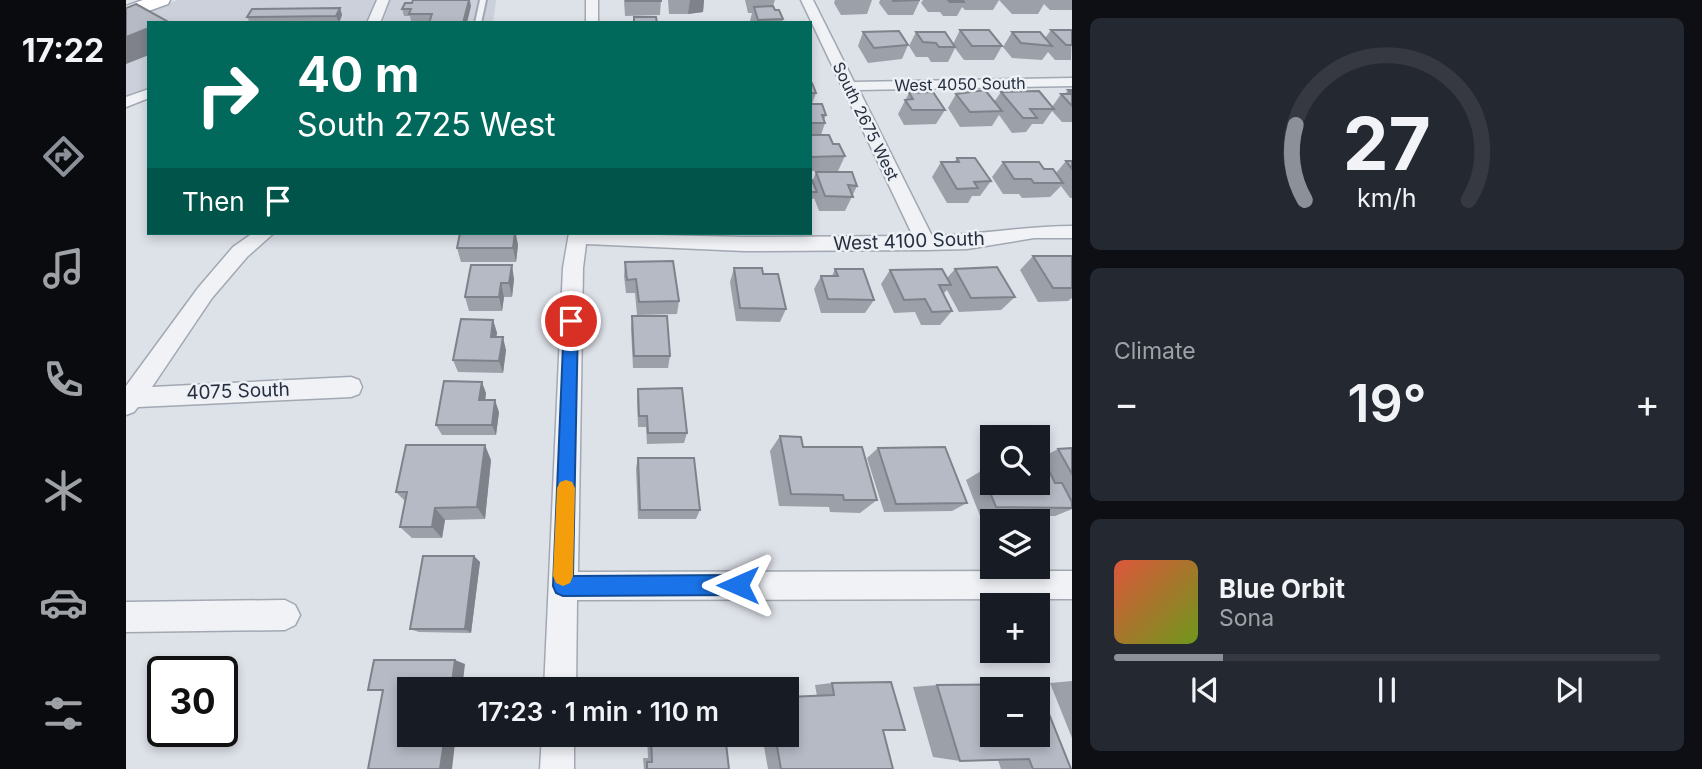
<!DOCTYPE html>
<html lang="en">
<head>
<meta charset="utf-8">
<style>
  :root { --surface:#171b24; --page:#242831; --text:#f1f3f6; --muted:#9ea1a6; --line:#363941; --accent:#8c9099 }
  body { margin:0; font-family:Inter,sans-serif; background:var(--page); color:var(--text); height:100vh; display:flex; flex-direction:column; font-size:26px; white-space:nowrap }
  * { box-sizing:border-box; margin:0 }
  p { font-size:23px; color:var(--muted) }
  .icon { flex:none; width:38px; height:38px; fill:none; stroke:currentColor; stroke-width:2; stroke-linecap:round; stroke-linejoin:round }
  .map { position:relative; flex:1; overflow:hidden }
  .side { display:flex; flex-direction:column; gap:18px; padding:18px; background:#0d0f14; width:630px }
  .side>* { flex:none }
  .banner { position:absolute; left:21px; top:21px; width:665px; height:214px; border-radius:0px; box-shadow:0 4px 10px #0003; background:#00695c; color:#fff; overflow:hidden }
  .buttons { position:absolute; left:854px; top:425px; display:grid; gap:14px }
  .buttons a { display:grid; place-items:center; width:70px; height:70px; border-radius:0px; background:var(--surface); box-shadow:0 4px 10px #0003; font-size:35px }
  .speed { position:absolute; left:21px; top:656px; display:flex; gap:14px; font-size:35px; font-weight:700; text-align:center }
  .speed>* { display:grid; place-content:center; width:91px; height:91px; border-radius:50%; background:var(--surface); box-shadow:0 4px 10px #0003; line-height:1 }
  .speed .limit { border:4px solid #111; border-radius:10px; background:#fff; color:#111 }
  .pin { position:absolute; display:grid; place-items:center; width:60px; height:60px; color:#fff; margin:-30px; border:4px solid #fff; border-radius:50%; box-shadow:0 2px 7px #0007 }
  .me { position:absolute; width:77px; margin:-38px; rotate:270deg; stroke-linejoin:round; filter:drop-shadow(0 0 5px #0008) }
  .turn { display:flex; align-items:center; gap:24px; height:147px; padding:0 35px; font-size:32px }
  .turn .icon { width:91px; height:91px; stroke-width:2.5 }
  .turn b { display:block; font-size:49px; line-height:60px }
  .then { display:flex; align-items:center; height:66px; padding:0 35px; background:#0003; gap:14px; font-size:26px }
  .big { font-size:52px; font-weight:600; line-height:1.1 }
  .side .card { flex:1; display:flex; flex-direction:column; justify-content:center; gap:10px; min-width:0; padding:0 24px; border-radius:10px; background:var(--page) }
  .side .dial { align-items:center; gap:0 }
  .dial svg { height:182px; overflow:visible; fill:none; stroke:var(--line); stroke-width:7; stroke-linecap:round; text-anchor:middle }
  .dial text { fill:var(--text); stroke:none }
  .song { display:flex; align-items:center; gap:21px }
  .cover { width:84px; height:84px; border-radius:10px; background:linear-gradient(135deg,hsl(10 70% 55%),hsl(80 70% 35%)) }
  .played { height:7px; border-radius:4px; background:linear-gradient(90deg,var(--accent) 20%,var(--line) 20%) }
  .keys { display:flex; justify-content:space-around; direction:ltr }
  .heat { display:flex; justify-content:space-between; align-items:center; font-size:38px; direction:ltr }
  .trip { position:absolute; left:271px; top:677px; width:402px; height:70px; border-radius:0px; background:var(--surface); box-shadow:0 4px 10px #0003; font-weight:600; line-height:70px; text-align:center }
  main { display:flex; flex:1; min-height:0 }
  .tabs { display:flex; flex-direction:column; width:126px; justify-content:space-around; align-items:center; background:#090b0e; color:var(--muted) }
  .tabs .icon { width:49px; height:49px }
  .tabs .active { color:var(--accent) }
  .tabs b { font-size:32px; color:var(--text) }
  .map>svg:first-child { display:block }
</style>
</head>
<body>
<main>
<nav class="tabs">
<b>17:22</b>
<svg class="icon active" aria-label="directions" viewBox="0 0 24 24"><path d="M12 3l9 9-9 9-9-9zM9 14v-3h6M13 9l2 2-2 2"/></svg>
<svg class="icon" aria-label="music" viewBox="0 0 24 24"><path d="M9 18V5l10-2v13"/><circle cx="6" cy="18" r="3"/><circle cx="16" cy="16" r="3"/></svg>
<svg class="icon" aria-label="phone" viewBox="0 0 24 24"><path d="M5 4h4l2 5-3 2q2 4 5 5l2-3 5 2v4C11 20 4 13 5 4z"/></svg>
<svg class="icon" aria-label="climate" viewBox="0 0 24 24"><path d="M12 3v18M4 7l16 10M4 17L20 7"/></svg>
<svg class="icon" aria-label="car" viewBox="0 0 24 24"><path d="M5 17H2v-5l4-1 3-4h7l3 4 3 1v5h-3M9 17h6M6 11h13"/><circle cx="7" cy="17" r="2"/><circle cx="17" cy="17" r="2"/></svg>
<svg class="icon" aria-label="filters" viewBox="0 0 24 24"><path d="M4 7h16M4 17h16"/><circle cx="9" cy="7" r="2"/><circle cx="15" cy="17" r="2"/></svg>
</nav>
<div class="map">
<svg width="946" height="769" viewBox="0 0 946 769">
  <rect width="100%" height="100%" fill="#dde1e8"/>
  <path fill="#cbd0da" d="M52 0H370L367 23H23V99L0 109V19Z"/>
  <g fill="none" stroke-linecap="round" stroke-linejoin="round">
    <g stroke="#a2a8b2" stroke-width="4">
      <path id="service" d="M354 0H360L355 23H349Z"/>
    </g>
    <g stroke="#a2a8b2" stroke-width="3">
      <path id="minor" d="M251 0H263L254 23H241Z
        M460 0H472V23H460Z
        M675 0H687L728 82 946 78V86L733 90 806 236C853 235 899 226 946 226V238H908L841 249 800 250 618 251 460 244 457 268 452 572 946 571V599L451 600 450 690H418L437 268 443 233 618 237 787 236Z
        M23 89V98L0 107V97Z
        M127 233H148L121 257 86 298 26 387 225 377 233 380 236 387 233 394 225 397 12 407 8 412 0 415V386L72 288 107 247Z
        M159 600 169 605 174 615 169 625 159 630 0 632V602Z
        M416 735H448V769H414Z"/>
    </g>
    <g stroke="#9ca5b4" stroke-width="3">
      <path id="primary" d="M17 0H44L42 4 0 19V6Z"/>
    </g>
    <use href="#service" fill="#f0f2f6" fill-rule="evenodd"/>
    <use href="#minor" fill="#f0f2f6" fill-rule="evenodd"/>
    <use href="#primary" fill="#fff" fill-rule="evenodd"/>
  </g>
  <path fill="#9ca0a9" d="M287 0H344L345 6 304 21H285L284 16H278L276 9 286 3Z
    M498 0H535L534 15 499 16Z
    M542 0H578L577 12 562 14H543Z
    M619 0H649L647 6 649 10 657 19 656 23H625L624 21 626 13H622Z
    M709 0H746L741 14 715 15 708 3Z
    M754 0H794L787 15H762L753 3Z
    M797 0H946V10H924L918 4 912 14H886L873 0 867 10H839L836 7 831 16H817L814 12H802L795 3Z
    M214 8 216 15 213 23H124L121 17Z
    M834 30 876 46 868 60H838L829 48 822 62H805L802 57H790L783 46 790 32 827 44Z
    M925 30H946L945 60H929L922 52 916 60 886 58 877 47 886 32 919 38Z
    M737 32 782 45 776 59 742 63 732 46Z
    M684 83 690 93 686 104 700 115 698 120 699 123 695 135 707 144 719 156 712 171H684Z
    M942 90H946V122H936L926 111 917 124H906L900 132 886 133 873 115 866 126 834 127 822 108 830 94 868 102 875 92 926 107 935 94H939Z
    M783 93 819 110 810 124 778 125 772 114Z
    M831 158 865 181 854 196H846L842 203H821L806 177 815 162H828Z
    M940 161H946V198H944L935 186 924 197 896 198 893 194H877L866 177 877 162 930 173Z
    M690 172 731 186 719 211H693L688 198 687 199H684V180L686 182Z
    M334 233H390L392 245 390 262H335L331 248Z
    M907 256H946V298L942 301 912 302 894 270Z
    M499 262 553 301 551 314 511 315 509 293H500L498 276Z
    M345 265 388 279 386 297H378L376 311H343L339 297Z
    M608 268 637 274 660 309 654 322 610 321 604 282Z
    M709 269 748 300 739 313H695L688 289 695 276H706Z
    M829 269 889 297 875 310 833 312 821 290 817 294 826 311 814 325H795L789 312 768 313 755 284 764 270 821 278Z
    M506 316 544 356 542 368H507L505 329Z
    M367 320 371 333 370 337 380 350 377 373 332 372 327 360Z
    M512 389 561 433 558 443 521 444 520 427H512L511 400Z
    M360 393 359 400 373 412 370 435H316L310 425Z
    M654 436 751 500 734 513 704 512 703 507 653 506 644 451Z
    M752 448 841 503 826 511 758 512 741 458Z
    M946 448V500H945L946 502V509L929 516H854L840 480 855 471H861L858 462 866 457V483L932 449Z
    M512 458 574 510 570 519H512L510 468Z
    M365 460 359 519 319 520 316 538H286L274 527 279 501 270 492Z
    M348 556 354 562 345 633 293 632 284 629Z
    M946 681V738L924 683Z
    M706 683 757 730 767 769H642L636 735H662L691 696 689 685Z
    M811 685 945 769H875L872 760 834 761 807 757 787 687Z
    M521 735H599L603 769H518L517 758H522Z"/>
  <path fill="#7f828a" d="M343 0 345 6 341 23H337Z
    M564 0H578L577 12 562 14Z
    M214 8 216 15 213 23 210 16Z
    M23 28V55L0 64V37Z
    M389 233 392 245 390 262 387 248Z
    M386 265 388 279 386 297 383 283Z
    M375 283 378 297 376 311 373 297Z
    M367 320 371 333 368 350 365 337Z
    M377 337 380 350 377 373 373 361Z
    M356 382 360 393 358 411 353 400Z
    M369 400 373 412 370 435 366 425Z
    M359 445 365 460 359 519 351 507Z
    M309 508 319 520 316 538 306 527Z
    M348 556 354 562 345 633 339 629Z
    M329 660 339 664 336 690H325Z
    M319 735H330L326 769H314Z"/>
  <path fill="#b5bac5" stroke="#7f828a" stroke-width="2" fill-rule="evenodd" d="M287 0H343L337 23H303L306 14H283L285 9H276L279 3H286Z
    M500 0H535V1H500Z
    M767 0H794L767 1Z
    M822 0H837L838 2H824Z
    M10 4 41 21 36 23H23V28L0 37V8Z
    M647 6 649 10H653L657 19 632 20 628 7Z
    M214 8 210 16 121 17 126 9Z
    M508 17H530L531 23H508Z
    M834 30H863L876 46H846Z
    M925 30H946V45H940Z
    M773 31 782 45 748 48 737 32Z
    M790 32H819L829 47H813L810 43 797 42Z
    M886 32H914L926 46 895 43Z
    M684 83H686L690 93H684Z
    M859 90 876 111 844 112 830 94Z
    M942 90H946V106L935 94H946Z
    M913 91 928 109H904L911 118H897L875 92Z
    M807 92 819 110H786L779 100 787 99 783 93Z
    M684 104H696L700 115H696L699 123H684Z
    M684 135H703L707 144H713L719 156 684 157Z
    M831 158H849L865 181 848 182 852 188 831 189 815 162H833Z
    M940 161H946V169Z
    M877 162H913L918 169H927L937 183H908L905 179H888Z
    M690 172H726L731 186 722 185 727 197 699 196Z
    M684 180H686L691 192H684Z
    M334 233H389L387 248H331Z
    M907 256H946V288H927Z
    M547 261 553 301 513 302 510 279 501 280 499 262Z
    M345 265H386L383 283H375L373 297H339Z
    M871 267 889 297 845 298 829 269Z
    M608 268H636L637 274H652L660 309 614 308Z
    M709 269H737L748 300 702 299 695 276H712Z
    M816 269 825 285H813L826 311 806 312 799 299 778 300 764 270Z
    M506 316H541L544 356H508Z
    M335 319 367 320 365 337H377L373 361 327 360Z
    M318 381 356 382 353 400H369L366 425H310Z
    M556 388 561 433H522L521 416H513L512 389Z
    M654 436 675 437 677 447H736L751 500H718L717 495 665 494Z
    M280 445H359L351 507 309 508 306 527H274L281 492H270Z
    M819 447 841 503 770 504 752 448Z
    M946 448V474L932 449Z
    M912 452H914L929 483H936L946 502V508L870 507 855 471H866V483H912Z
    M512 458H568L574 510H514Z
    M297 556H348L339 629H284Z
    M248 660H329L325 690H284V735H319L314 769H242L257 690H242Z
    M765 682 779 730H757L767 769H655L649 735H662V697L708 695 706 683Z
    M911 684 945 769H907L903 759 834 761 811 685ZM866 690H912V735H866Z
    M525 735H599L603 769H521V762H526Z"/>
  <path fill="#1a73e8" stroke="#114b97" stroke-width="2" d="M445 315 452 321 447 576 612 575 619 578 622 585 619 592 612 595 437 596 430 593 427 586 438 321Z"/>
  <path fill="#f59e0b" d="M440 480 446 482 449 488 447 576 444 583 437 586 430 583 427 576 431 488 434 482Z"/>
  <g text-anchor="middle" dominant-baseline="central" stroke-width="5" stroke-linejoin="round" paint-order="stroke">
    <g font-size="16" fill="#262f3f" stroke="#edf0f5">
      <text transform="translate(834 84) rotate(-1)">West 4050 South</text>
      <text transform="translate(740 121) rotate(64)">South 2675 West</text>
    </g>
    <g font-size="19" fill="#262f3f" stroke="#edf0f5">
      <text transform="translate(783 241) rotate(-2)">West 4100 South</text>
      <text transform="translate(112 391) rotate(-2)">4075 South</text>
    </g>
  </g>
</svg>
<div class="buttons">
<a><svg class="icon" aria-label="search" viewBox="0 0 24 24"><circle cx="10" cy="10" r="6"/><path d="M15 15l6 6"/></svg></a>
<a><svg class="icon" aria-label="layers" viewBox="0 0 24 24"><path d="M12 4l9 5-9 5-9-5zM3 14l9 5 9-5"/></svg></a>
<a>+</a>
<a>−</a>
</div>
<div class="speed"><div class="limit">30</div></div>
<div class="pin" style="left:445px;top:321px;background:#d93025"><svg class="icon" aria-label="arrive" viewBox="0 0 24 24"><path d="M6 21V4h12l-3 4 3 4H6"/></svg></div>
<svg class="me" style="left:612px;top:585px" viewBox="-20 -20 40 40"><path d="M0-17L14 15 0 8-14 15z" fill="#1a73e8" stroke="#fff" stroke-width="4"/></svg>
<div class="trip">17:23 · 1 min · 110 m</div>
<div class="banner">
<div class="turn"><svg class="icon" aria-label="right" viewBox="0 0 24 24"><path d="M7 20v-9h11M14 6l5 5-5 5"/></svg><div><b>40 m</b>South 2725 West</div></div>
<div class="then">Then<svg class="icon" aria-label="arrive" viewBox="0 0 24 24"><path d="M6 21V4h12l-3 4 3 4H6"/></svg></div>
</div>
</div>
<section class="side">
<div class="card dial"><svg viewBox="0 0 100 80">
<path d="M14 69A42 42 0 1 1 86 69"/>
<path d="M14 69A42 42 0 0 1 10 36" stroke="#8c9099"/>
<text x="50" y="56" font-size="32" font-weight="700">27</text>
<text x="50" y="72" font-size="11">km/h</text>
</svg></div>
<div class="card"><p>Climate</p>
<div class="heat"><a>−</a><b class="big">19°</b><a>+</a></div>
</div>
<div class="card">
<div class="song"><i class="cover"></i><div><b>Blue Orbit</b><p>Sona</p></div></div>
<div class="played"></div>
<div class="keys"><svg class="icon" aria-label="previous" viewBox="0 0 24 24"><path d="M18 5L8 12l10 7zM5 5v14"/></svg><svg class="icon" aria-label="pause" viewBox="0 0 24 24"><path d="M8 5v14M16 5v14"/></svg><svg class="icon" aria-label="next" viewBox="0 0 24 24"><path d="M6 5l10 7-10 7zM19 5v14"/></svg></div>
</div>
</section>
</main>
</body>
</html>
